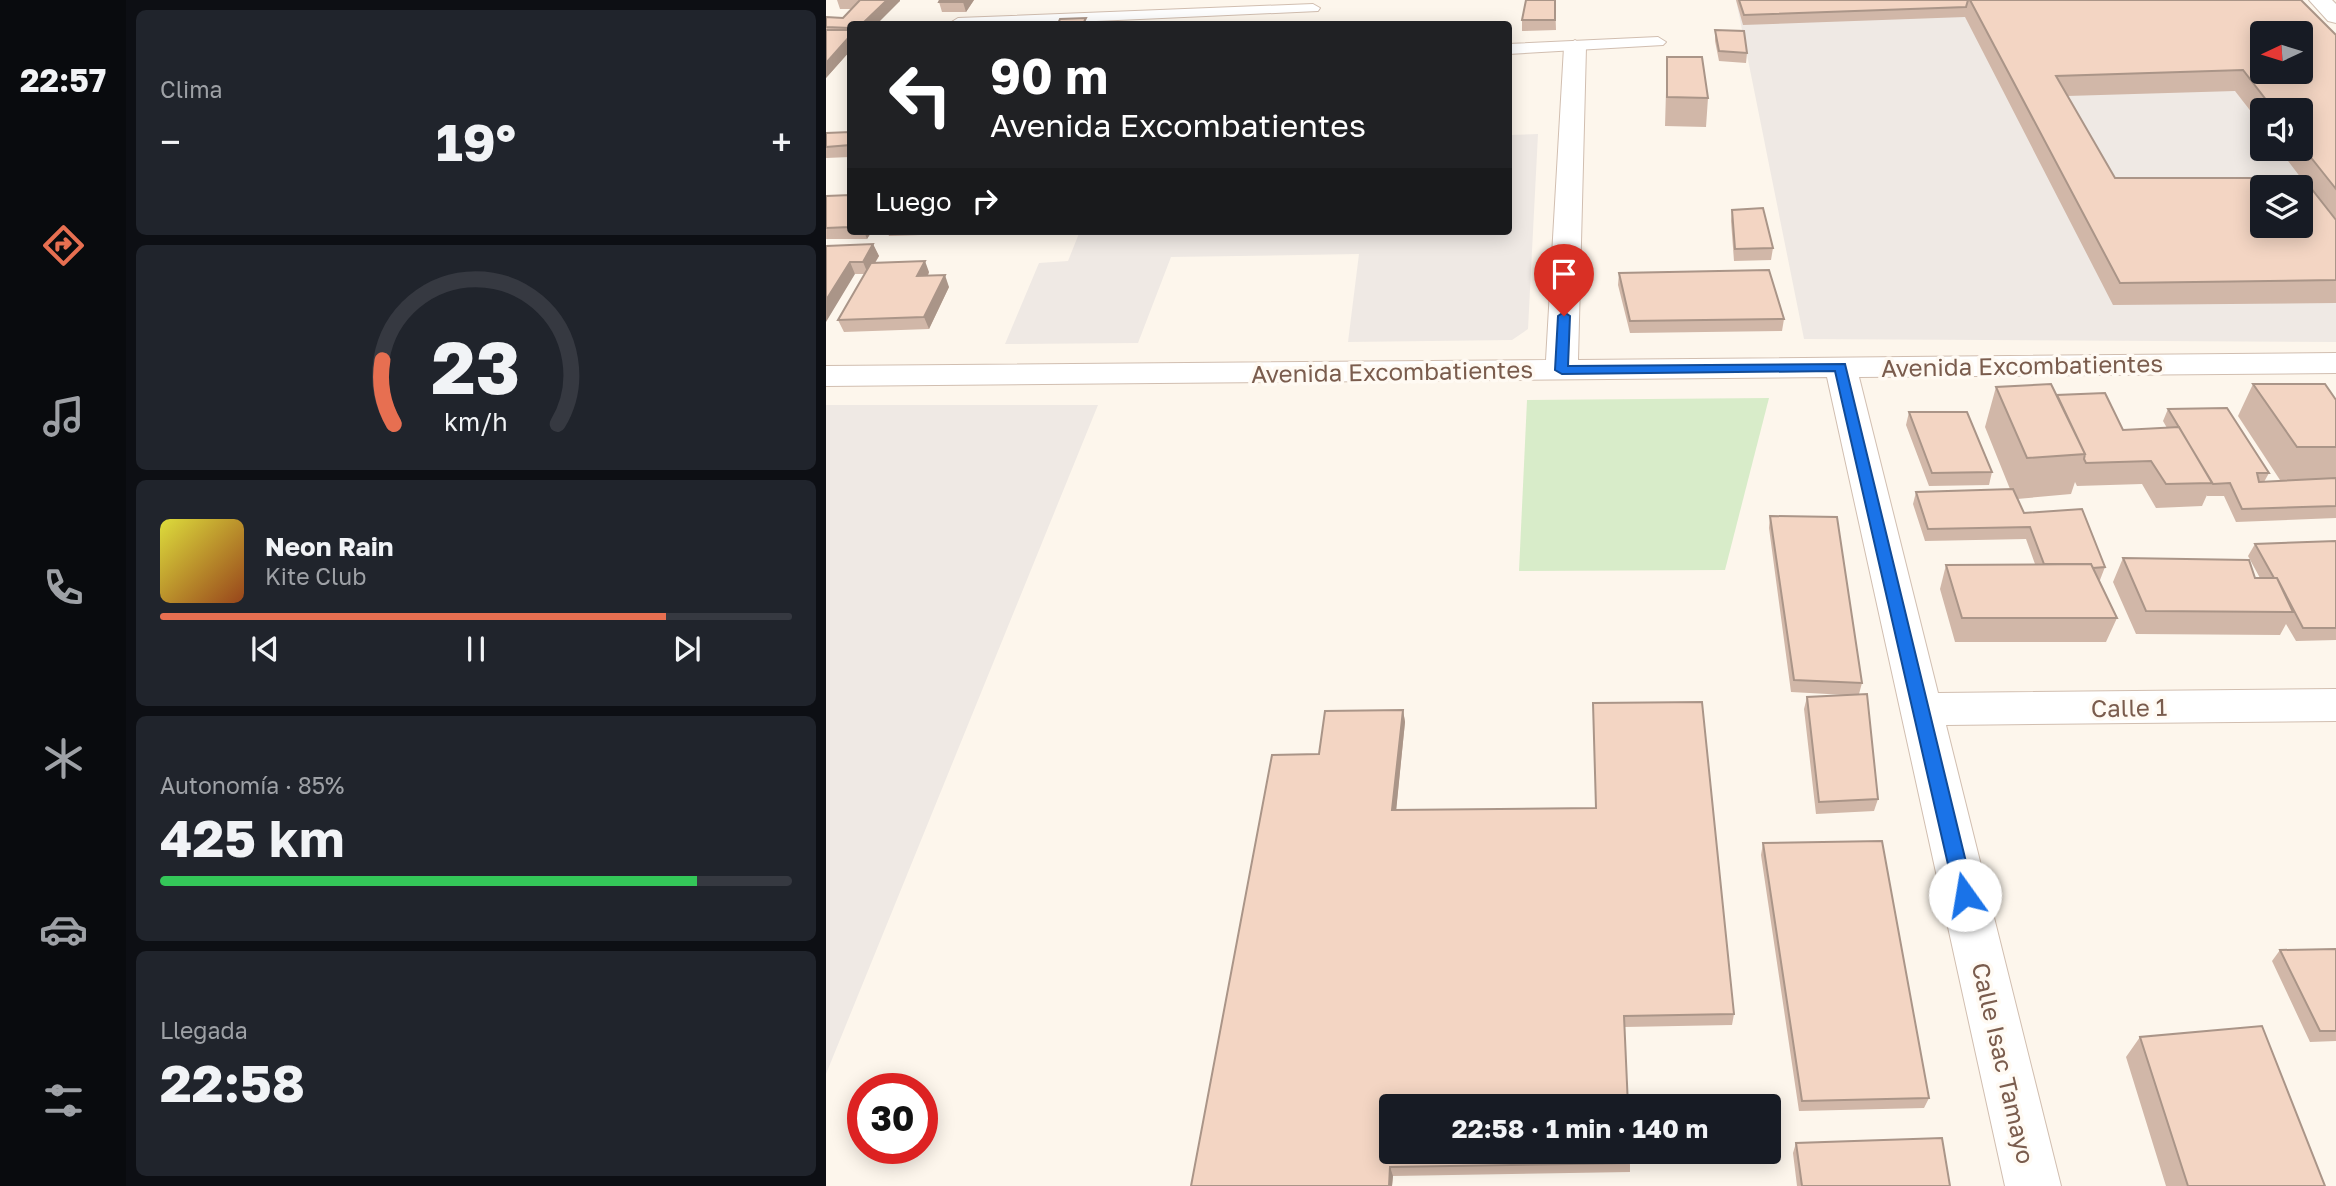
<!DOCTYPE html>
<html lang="es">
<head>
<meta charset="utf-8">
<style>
  :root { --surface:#171b24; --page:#20242c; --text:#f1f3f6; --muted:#9ea1a6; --line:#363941; --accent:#e76f51 }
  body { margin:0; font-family:"Golos Text",sans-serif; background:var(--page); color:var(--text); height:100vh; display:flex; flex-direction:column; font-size:26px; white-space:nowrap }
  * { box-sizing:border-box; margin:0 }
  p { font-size:23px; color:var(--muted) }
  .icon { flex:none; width:38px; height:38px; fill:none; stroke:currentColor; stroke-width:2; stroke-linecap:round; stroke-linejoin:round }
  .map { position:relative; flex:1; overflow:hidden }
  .drawer { display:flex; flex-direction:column; gap:10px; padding:10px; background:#0d0f14; width:700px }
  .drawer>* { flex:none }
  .guide { position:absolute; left:21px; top:21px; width:665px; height:214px; border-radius:7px; box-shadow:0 4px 18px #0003; background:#202124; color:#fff; overflow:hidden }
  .needle { width:46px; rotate:266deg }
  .buttons { position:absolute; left:1424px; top:21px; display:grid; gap:14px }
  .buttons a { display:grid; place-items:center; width:63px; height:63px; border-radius:7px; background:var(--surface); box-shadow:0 4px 18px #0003; font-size:35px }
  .speed { position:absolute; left:21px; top:1073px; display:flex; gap:14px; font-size:35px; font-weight:700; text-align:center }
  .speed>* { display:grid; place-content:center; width:91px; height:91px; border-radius:50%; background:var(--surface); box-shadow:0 4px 18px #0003; line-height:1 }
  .speed .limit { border:10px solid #d22; background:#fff; color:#111 }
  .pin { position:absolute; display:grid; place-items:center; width:60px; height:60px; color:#fff; margin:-72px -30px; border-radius:50% 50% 50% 0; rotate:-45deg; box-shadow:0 0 7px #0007 }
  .pin .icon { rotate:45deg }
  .me { position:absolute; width:77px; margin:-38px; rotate:347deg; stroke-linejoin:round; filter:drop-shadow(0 0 5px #0008) }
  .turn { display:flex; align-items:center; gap:24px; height:147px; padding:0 28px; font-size:32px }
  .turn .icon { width:91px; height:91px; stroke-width:2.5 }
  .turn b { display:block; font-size:49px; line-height:60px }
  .then { display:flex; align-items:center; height:66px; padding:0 28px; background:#0003; gap:14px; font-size:26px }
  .big { font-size:52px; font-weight:700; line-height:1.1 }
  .drawer .tile { flex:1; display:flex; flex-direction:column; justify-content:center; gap:10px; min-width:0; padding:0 24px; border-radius:10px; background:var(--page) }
  .drawer .dial { align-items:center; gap:0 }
  .dial svg { height:182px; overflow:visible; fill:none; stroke:var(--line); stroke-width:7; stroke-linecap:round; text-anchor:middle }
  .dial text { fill:var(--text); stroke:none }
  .song { display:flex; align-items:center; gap:21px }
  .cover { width:84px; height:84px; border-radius:10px; background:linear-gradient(135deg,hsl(60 70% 55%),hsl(20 70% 35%)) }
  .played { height:7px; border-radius:4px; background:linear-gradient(90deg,var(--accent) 80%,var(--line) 80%) }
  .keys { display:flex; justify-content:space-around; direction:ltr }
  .heat { display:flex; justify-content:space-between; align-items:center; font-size:38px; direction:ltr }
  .charge { height:10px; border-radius:5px; background:linear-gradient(90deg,#34c759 85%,var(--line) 0) }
  .trip { position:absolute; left:553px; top:1094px; width:402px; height:70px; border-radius:7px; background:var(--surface); box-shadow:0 4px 18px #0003; font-weight:700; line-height:70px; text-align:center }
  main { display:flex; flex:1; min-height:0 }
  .tabs { display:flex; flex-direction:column; width:126px; justify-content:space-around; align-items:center; background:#090b0e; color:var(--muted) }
  .tabs .icon { width:49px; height:49px }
  .tabs .on { color:var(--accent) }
  .tabs b { font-size:32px; color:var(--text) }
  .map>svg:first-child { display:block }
</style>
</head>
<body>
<main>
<nav class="tabs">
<b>22:57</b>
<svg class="icon on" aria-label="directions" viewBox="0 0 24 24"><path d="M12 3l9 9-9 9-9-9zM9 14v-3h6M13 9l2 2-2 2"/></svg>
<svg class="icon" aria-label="music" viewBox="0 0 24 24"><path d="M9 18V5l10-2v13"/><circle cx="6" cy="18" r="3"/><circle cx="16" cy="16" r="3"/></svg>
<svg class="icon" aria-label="phone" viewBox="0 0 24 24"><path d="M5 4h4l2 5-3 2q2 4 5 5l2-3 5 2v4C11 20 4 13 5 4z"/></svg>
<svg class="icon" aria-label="climate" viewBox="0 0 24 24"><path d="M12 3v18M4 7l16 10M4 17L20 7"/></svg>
<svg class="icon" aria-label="car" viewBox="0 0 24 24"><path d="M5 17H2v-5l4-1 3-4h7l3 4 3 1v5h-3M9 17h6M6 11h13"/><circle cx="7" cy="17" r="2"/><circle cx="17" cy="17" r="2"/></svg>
<svg class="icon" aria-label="filters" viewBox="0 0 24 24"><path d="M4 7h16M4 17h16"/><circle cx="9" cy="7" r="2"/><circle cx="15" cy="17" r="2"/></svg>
</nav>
<section class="drawer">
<div class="tile"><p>Clima</p>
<div class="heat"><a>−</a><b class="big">19°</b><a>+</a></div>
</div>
<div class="tile dial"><svg viewBox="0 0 100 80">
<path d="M14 69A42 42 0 1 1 86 69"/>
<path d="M14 69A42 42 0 0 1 9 41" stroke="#e76f51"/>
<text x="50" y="56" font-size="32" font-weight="700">23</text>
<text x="50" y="72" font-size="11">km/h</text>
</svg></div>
<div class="tile">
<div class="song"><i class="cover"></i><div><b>Neon Rain</b><p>Kite Club</p></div></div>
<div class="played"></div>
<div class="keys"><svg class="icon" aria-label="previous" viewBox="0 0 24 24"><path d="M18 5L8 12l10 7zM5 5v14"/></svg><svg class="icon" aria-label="pause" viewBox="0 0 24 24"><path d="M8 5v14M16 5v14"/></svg><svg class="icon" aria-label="next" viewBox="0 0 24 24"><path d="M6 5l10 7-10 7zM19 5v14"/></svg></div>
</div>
<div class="tile"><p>Autonomía · 85%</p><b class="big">425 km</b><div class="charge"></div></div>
<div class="tile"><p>Llegada</p><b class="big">22:58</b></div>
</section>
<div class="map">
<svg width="1510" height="1186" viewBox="0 0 1510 1186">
  <rect width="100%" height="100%" fill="#fdf6ec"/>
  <path fill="#efe9e4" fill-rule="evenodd" d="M910 0H1449L1510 64V342L978 339ZM1437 33H1475V72H1437ZM1437 110H1475V149H1437ZM1437 187H1475V226H1437Z
    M712 134 702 329 686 340 522 342 533 254 345 257 312 343 179 344 213 263 242 261 254 231H682L683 135Z
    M0 405H272L0 1074Z"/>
  <path fill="#d8ecc9" d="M943 398 899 570 693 571 701 400Z"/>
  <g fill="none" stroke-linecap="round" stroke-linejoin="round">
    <g stroke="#d1beb0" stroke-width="2">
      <path id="service" d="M487 4 494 8 492 11 204 24 124 23 132 18Z
        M832 37 840 42 837 45 682 54V44Z"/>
    </g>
    <g stroke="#d1beb0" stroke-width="2">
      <path id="minor" d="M1483 0H1506L1510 4V23L1502 21Z
        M749 40 760 47 752 360 1510 353V373L1033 377 1112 693 1510 689V721L1120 725 1235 1186H1179L1001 377 0 386V366L720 360 738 47Z"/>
    </g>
    <use href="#service" fill="#fff" fill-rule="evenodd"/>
    <use href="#minor" fill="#fff" fill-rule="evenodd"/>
  </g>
  <path fill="#d1b7a8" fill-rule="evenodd" d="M11 0H74V1L24 24V51L0 78V17L17 18 25 9H14Z
    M148 0 140 12H116L113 2Z
    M729 0 730 30 696 31V20Z
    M910 0H1475L1510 35V303L1287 305 1139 17 917 25ZM1409 91 1437 127V110H1475V149H1453L1475 178H1289L1241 96Z
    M889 30 921 53 920 63 893 61 889 41Z
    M841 57 882 98 880 127 839 126Z
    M24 132V157L0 158V133Z
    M24 195V231H46L41 239H0V196Z
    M906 210 947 248 945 260 908 261 905 221Z
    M61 231H128L127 234 63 236Z
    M47 244 53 256 49 263 103 272 102 276 123 287 103 329 18 332 12 320 39 274H29L0 246Z
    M793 273 958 319 956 331 804 333 792 285Z
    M1427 384 1510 400V518L1410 522 1398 496H1381V495L1376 506 1330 508 1316 484 1251 486 1249 482 1245 494 1191 499 1198 513 1279 567 1274 580H1273L1291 618 1280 642H1129L1114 589 1120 565 1209 564 1200 539 1099 541 1087 504 1090 492 1184 489 1159 427 1170 387 1231 395 1297 430 1341 428 1337 421 1342 409 1443 473 1438 482 1472 480H1454L1412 416Z
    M1083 412 1166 472 1163 485 1103 486 1080 425Z
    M944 516 1036 683 1033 694 1052 799 1048 811 990 814 978 709 981 697 1020 695 965 692 943 528Z
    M1510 541V640L1470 641 1460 624 1454 635 1310 634 1287 582 1297 558 1434 578 1422 556 1429 544Z
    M577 710 579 722 570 810 908 1014 906 1025 798 1027 804 1163V1172L567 1176 566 1186 493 754Z
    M937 843 1103 1098 1098 1108 973 1111 935 855Z
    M1510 949V1041L1484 1042 1446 961 1454 950Z
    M1314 1037 1499 1186H1340L1300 1057Z
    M970 1143 1124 1186H971L967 1153Z"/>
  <path fill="#aa9588" d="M61 0H74V1L51 24H36Z
    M138 0H148L140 12 137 2Z
    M24 36V51L0 78V63Z
    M38 231H46L41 239Z
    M47 244 53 256 42 274 37 262Z
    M99 261 103 272 96 288 91 276Z
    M24 262 29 274 0 322V300Z
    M119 275 123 287 103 329 98 317Z
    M577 710 579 722 569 822 566 810Z
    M564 1167 567 1176 566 1186H563Z"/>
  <path fill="#f3d5c3" stroke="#aa9588" stroke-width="2" fill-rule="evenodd" d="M34 0H61L36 24H24V28L0 27V17L17 18Z
    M114 0H138L137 2H113Z
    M700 0H729V20H696Z
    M913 0H1142L1140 7 918 15Z
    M1144 0H1475L1510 35V189L1475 145V110H1448L1417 70 1230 76 1289 178H1477L1510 220V280L1294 283ZM1437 33H1475V72H1437ZM1437 187H1475V226H1437Z
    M260 18 257 24H232L234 19Z
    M0 30H24V36L0 63Z
    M889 30 918 31 921 53 893 51Z
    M841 57H876L882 98 841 97Z
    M24 132V145L0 147V133Z
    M24 195V227L0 228V196Z
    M937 208 947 248 909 249 906 210Z
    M47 244 37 262H24L0 300V246Z
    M99 261 91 276 119 275 98 317 12 320 45 263Z
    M943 270 958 319 804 321 793 273Z
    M1225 384 1259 454 1201 458 1170 387Z
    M1427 384H1499L1510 400V447H1471Z
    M1279 393 1297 430 1353 427 1386 483 1340 484 1325 461 1260 463 1258 459 1259 454 1231 395Z
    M1401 408 1443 473H1431L1433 482 1510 478V506L1416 509 1404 483 1387 484 1342 409Z
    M1083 412H1141L1166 472 1106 473Z
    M1187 489 1198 513 1256 509 1279 567 1267 568 1265 564H1218L1204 527 1102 529 1090 492Z
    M944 516 1011 517 1036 683 968 680Z
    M1510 541V628H1477L1451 578H1448L1429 544Z
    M1297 558 1423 560 1429 578H1451L1467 612 1320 611Z
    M1265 564 1291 618H1136L1120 565Z
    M1041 694 1052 799 993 802 981 697Z
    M876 702 908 1014 798 1016 802 1106H565V1152H804V1163L564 1167 563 1186H365L446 755 493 754 499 711 577 710 566 810 770 808 767 703Z
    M1056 841 1103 1098 976 1101 937 843Z
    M1510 949V1031H1494L1454 950Z
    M1436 1026 1499 1186H1362L1314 1037Z
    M1116 1138 1124 1186H976L970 1143Z"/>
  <path fill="#1a73e8" stroke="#114b97" stroke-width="2" d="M738 312 744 316 742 366 1019 364 1148 895 1146 901 1139 903 1132 901 1129 895 1009 371 736 374 729 370 732 316Z"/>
  <g text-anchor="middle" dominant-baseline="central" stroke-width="7" stroke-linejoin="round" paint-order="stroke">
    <g font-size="24" fill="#7a5c4d" stroke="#fffaf3">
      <text transform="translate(1196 365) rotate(-1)">Avenida Excombatientes</text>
      <text transform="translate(566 371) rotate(-1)">Avenida Excombatientes</text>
      <text transform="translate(1303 707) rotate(-1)">Calle 1</text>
      <text transform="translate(1178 1063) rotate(77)">Calle Isac Tamayo</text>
    </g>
  </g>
</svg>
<div class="buttons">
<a><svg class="needle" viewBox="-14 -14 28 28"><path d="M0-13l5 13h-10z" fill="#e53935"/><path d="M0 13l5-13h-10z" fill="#9ea1a6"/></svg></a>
<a><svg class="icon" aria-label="sound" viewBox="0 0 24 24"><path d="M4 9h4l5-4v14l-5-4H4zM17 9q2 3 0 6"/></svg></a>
<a><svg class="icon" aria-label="layers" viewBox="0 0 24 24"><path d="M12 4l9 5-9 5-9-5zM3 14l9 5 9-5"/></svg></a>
</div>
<div class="speed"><div class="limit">30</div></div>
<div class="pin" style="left:738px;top:316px;background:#d93025"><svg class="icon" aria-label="arrive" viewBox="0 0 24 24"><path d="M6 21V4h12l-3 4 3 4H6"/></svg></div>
<svg class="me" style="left:1139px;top:895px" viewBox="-20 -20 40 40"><circle r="19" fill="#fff"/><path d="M0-13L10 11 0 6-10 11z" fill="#1a73e8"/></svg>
<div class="trip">22:58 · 1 min · 140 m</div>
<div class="guide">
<div class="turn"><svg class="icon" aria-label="left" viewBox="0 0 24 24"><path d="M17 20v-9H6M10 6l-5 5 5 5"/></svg><div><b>90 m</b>Avenida Excombatientes</div></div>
<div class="then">Luego<svg class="icon" aria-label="right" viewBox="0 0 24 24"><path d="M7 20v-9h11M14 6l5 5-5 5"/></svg></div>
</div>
</div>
</main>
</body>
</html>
